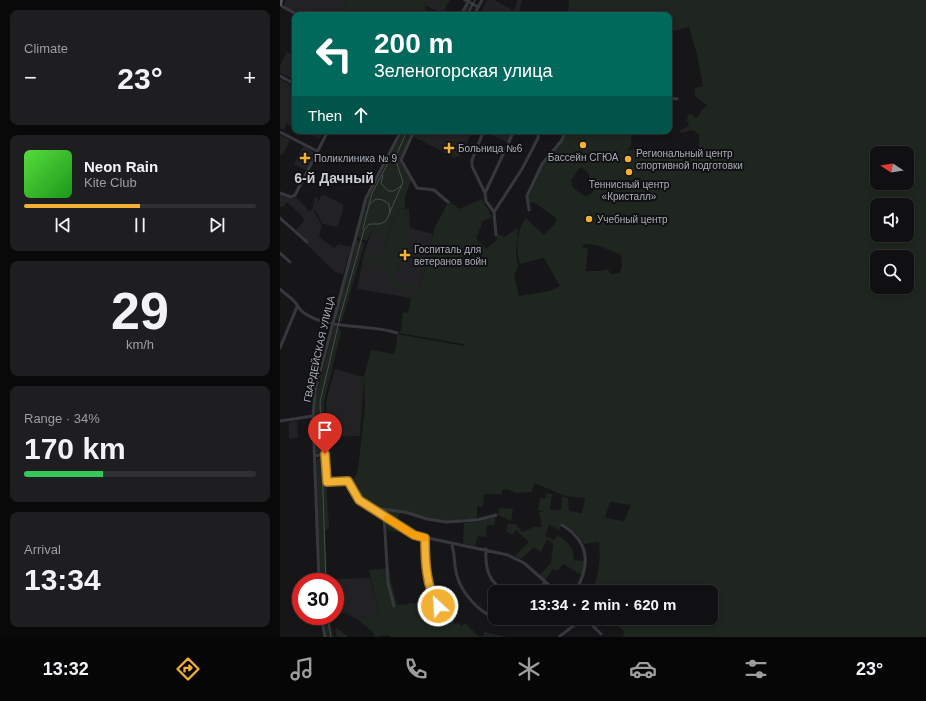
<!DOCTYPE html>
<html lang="en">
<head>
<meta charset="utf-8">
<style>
  :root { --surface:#101012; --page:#1e1e20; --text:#f1f3f6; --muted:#9c9d9f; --line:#303032; --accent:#f2b134 }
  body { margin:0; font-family:Helvetica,sans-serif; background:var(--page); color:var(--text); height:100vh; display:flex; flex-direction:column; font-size:15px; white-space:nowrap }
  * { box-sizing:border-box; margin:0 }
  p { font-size:13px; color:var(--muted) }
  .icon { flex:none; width:22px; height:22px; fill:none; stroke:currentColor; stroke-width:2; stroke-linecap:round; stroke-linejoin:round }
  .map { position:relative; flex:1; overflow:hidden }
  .panel { display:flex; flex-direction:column; gap:10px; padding:10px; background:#09090a; width:280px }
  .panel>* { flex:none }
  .banner { position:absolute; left:12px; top:12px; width:380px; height:122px; border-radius:8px; box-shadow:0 2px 6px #0003,0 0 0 1px var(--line); background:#00695c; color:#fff; overflow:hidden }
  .needle { width:26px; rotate:282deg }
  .tools { position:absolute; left:590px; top:146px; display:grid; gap:8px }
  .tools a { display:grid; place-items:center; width:44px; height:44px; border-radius:8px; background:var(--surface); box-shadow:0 2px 6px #0003,0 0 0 1px var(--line); font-size:20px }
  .speed { position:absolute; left:12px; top:573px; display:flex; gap:8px; font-size:20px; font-weight:700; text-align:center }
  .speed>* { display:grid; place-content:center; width:52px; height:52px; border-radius:50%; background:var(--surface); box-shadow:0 2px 6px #0003,0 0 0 1px var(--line); line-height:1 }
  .speed .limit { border:6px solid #d22; background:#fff; color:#111 }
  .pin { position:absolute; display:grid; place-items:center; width:34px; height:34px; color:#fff; margin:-41px -17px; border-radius:50% 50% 50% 0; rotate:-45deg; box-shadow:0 0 4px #0007 }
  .pin .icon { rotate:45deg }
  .me { position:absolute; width:44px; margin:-22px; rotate:335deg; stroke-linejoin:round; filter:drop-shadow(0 0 3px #0008) }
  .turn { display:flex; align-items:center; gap:14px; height:84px; padding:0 16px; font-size:18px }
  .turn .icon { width:52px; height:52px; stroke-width:2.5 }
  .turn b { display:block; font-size:28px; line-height:34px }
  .then { display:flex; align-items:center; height:38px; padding:0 16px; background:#0003; gap:8px; font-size:15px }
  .big { font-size:30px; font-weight:700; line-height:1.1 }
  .panel .tile { flex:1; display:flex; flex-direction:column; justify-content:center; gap:6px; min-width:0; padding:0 14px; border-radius:8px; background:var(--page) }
  .panel .dial { align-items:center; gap:0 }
  .dial b { font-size:52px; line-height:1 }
  .song { display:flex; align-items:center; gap:12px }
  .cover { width:48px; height:48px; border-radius:6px; background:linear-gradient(135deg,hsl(110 70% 55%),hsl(120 70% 35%)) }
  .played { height:4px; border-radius:2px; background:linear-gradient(90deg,var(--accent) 50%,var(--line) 50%) }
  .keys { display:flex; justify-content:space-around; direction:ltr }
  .heat { display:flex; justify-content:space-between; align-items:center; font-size:22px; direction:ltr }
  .charge { height:6px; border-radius:3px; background:linear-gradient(90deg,#34c759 34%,var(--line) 0) }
  .trip { position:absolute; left:208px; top:585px; width:230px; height:40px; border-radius:8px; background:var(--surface); box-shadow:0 2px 6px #0003,0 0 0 1px var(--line); font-weight:700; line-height:40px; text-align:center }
  .tab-bar { display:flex; height:64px; justify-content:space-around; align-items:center; background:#060607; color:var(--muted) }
  .tab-bar .icon { width:28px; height:28px }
  .tab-bar .on { color:var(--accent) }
  .tab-bar b { font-size:18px; color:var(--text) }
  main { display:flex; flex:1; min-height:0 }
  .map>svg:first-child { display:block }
</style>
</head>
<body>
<main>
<section class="panel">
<div class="tile"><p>Climate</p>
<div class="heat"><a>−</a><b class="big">23°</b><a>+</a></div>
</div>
<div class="tile">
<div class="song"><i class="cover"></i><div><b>Neon Rain</b><p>Kite Club</p></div></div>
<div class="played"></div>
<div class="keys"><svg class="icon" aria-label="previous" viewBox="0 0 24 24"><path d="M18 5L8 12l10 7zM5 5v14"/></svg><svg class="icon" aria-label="pause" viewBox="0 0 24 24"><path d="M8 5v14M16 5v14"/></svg><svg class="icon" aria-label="next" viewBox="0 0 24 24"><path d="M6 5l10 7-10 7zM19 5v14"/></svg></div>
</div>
<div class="tile dial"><b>29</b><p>km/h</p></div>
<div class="tile"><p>Range · 34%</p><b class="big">170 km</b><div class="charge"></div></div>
<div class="tile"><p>Arrival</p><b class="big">13:34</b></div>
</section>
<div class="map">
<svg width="646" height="637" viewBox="0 0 646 637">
  <rect width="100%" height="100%" fill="#161618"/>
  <path fill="#222225" d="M5 0H67L63 7 52 15H20L4 6Z
    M136 0H170L164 11 158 12Z
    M207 0H214L234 11 238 0H242L238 15H199Z
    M7 52 15 56V80L0 73V66Z
    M0 79 15 87V128L7 124 4 130 0 128Z
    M24 131H43L39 139Z
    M148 131H193L181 154 175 158 142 141Z
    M201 131H233L228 142Z
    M0 135 10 140 4 153 0 156Z
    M24 145 35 153 26 170 14 164Z
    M42 194 63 204V210L57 227 43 224 35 210 34 212 42 225 39 237 54 248 59 244 71 247 63 275 54 271 14 232 24 221 23 217 7 202 3 207H0V195L9 198H17L29 211 32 210 35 197 38 198 37 204Z
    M121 208 129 209 130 228 153 234 140 289 131 298 77 289 84 253 92 231 101 234 106 238 113 220Z
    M55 369 84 377 80 436 47 437 46 402Z
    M17 421 18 438 9 439V422Z
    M90 578 99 615 77 619 66 613 56 614 54 579Z"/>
  <path fill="#1e261f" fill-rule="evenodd" d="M67 0H140L158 10 163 0H169L162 13 145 5 147 15H52L63 7Z
    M289 0H646V637H343L344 631 333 622 337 618H431V592H311C319 577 321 559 319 542L304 544 296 533 282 523 279 530 269 525 265 536 274 540 277 535C287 540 294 548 294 560L304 561 302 575 283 564 277 571 273 569 265 580 260 575 271 563 273 544 267 539 261 552 254 547 241 559 235 556 249 542 236 530 232 535 226 531 228 524H236L242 532 254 527H262L259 512 264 511 258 510 260 498H266V493L272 494 270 510H281L282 496 288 498 289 511 302 513 305 498 285 496 254 483 252 492 236 493 227 489 222 490V494H204L203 507 197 506V519L158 521 93 506 80 498 74 489 73 479 77 473 79 461 85 405 84 377 91 350 114 354 117 342V334L184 346 183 344 119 333 123 324 121 323 123 312 128 313 131 298 140 289 155 227 169 201 179 209 202 199 212 217 201 222V227L196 238 206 249 216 241 218 234 224 237 238 228 236 254 238 266 234 275 239 296 270 291 280 286 264 258 240 264C235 249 237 229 246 218L264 235 274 225 277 219 255 203 252 202 250 204 248 199 263 164 275 151 286 131H352L351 146 346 151 355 149 364 150 387 158 397 151 419 148V134L412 130 401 133 400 130 409 126 407 120 408 115 413 114 414 118 419 116 420 112 427 105 415 96V88L423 86 417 55 409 27 389 32V15H288ZM597 153H627V183H597ZM299 168H303L309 174V181L314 184 319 182 313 192 306 197 293 188 291 181ZM597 205H627V235H597ZM305 244 317 245 341 255 342 265 340 273 330 274 328 269 319 271H306L308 248 301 247ZM597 257H627V287H597ZM330 502 351 505 344 521 325 518Z
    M188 5 194 6 190 15H183Z
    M123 131H133L120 159 121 164 131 180 125 197V208H121L113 220 106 238 101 234 92 231 87 240H82L77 236 88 197Z
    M136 131H148L142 141 133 137Z
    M122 209H125L127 233 114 279 117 281V283L129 285V290L112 287 100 266 84 261 85 253 102 257 114 220Z
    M76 240 83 242 84 245 62 321 59 322 55 319Z
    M54 326 60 328 61 332 44 402 45 451 39 454 36 453 34 403Z
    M41 457 45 462 49 527 45 532 47 582H40L36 462 38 458Z
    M219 508 233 509 231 521 218 515Z
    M97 509 120 512 116 523 98 511Z
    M216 516 214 525H207L206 537 198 536 195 546 183 543 184 523 198 522Z
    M106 519 122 530 124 533 107 530Z
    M109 568 111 582 117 605 136 603 151 597C158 608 164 620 176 624L178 622 181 626 185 623 198 636H203L204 632 227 637H110L109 635 94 637 93 632 77 619 99 615 89 570Z
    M42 616H49L54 637H46Z
    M307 618H324L315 627Z
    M57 628 67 636V637H57L55 630Z"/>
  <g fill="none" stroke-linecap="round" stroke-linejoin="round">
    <path stroke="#37383d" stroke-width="3" d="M185 0 198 7
      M0 5 18 15
      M181 15 189 0
      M194 15 202 0
      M0 76 15 84
      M389 98 397 99
      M134 131 121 160 137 188 154 190 168 202
      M0 132 37 151
      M202 135 192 160V166L205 193 206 201 214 212
      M0 193 11 197 15 195 48 131
      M205 193 234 131
      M249 210 247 196 262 164 282 140 285 131
      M0 218 27 242
      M216 235 214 212 242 169 258 138 259 131
      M0 253 10 262
      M0 289C4 293 10 297 14 301 18 305 19 310 24 313 51 331 87 323 117 333
      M0 348 17 307
      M0 421 33 416
      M35 456 45 454 47 482 68 481 79 500 134 535 228 555 244 563 277 592
      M93 508 125 512 147 519 166 522 197 520 216 515
      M104 515 108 583 114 606
      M282 525C310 542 311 565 295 592
      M145 538C144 572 147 596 172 621
      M171 543C176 553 173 567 178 579 190 612 233 637 267 618
      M206 549C205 568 208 584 228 592
      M39 582 33 416 35 391 86 198 121 131
      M254 592 265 583
      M41 616 45 637
      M305 618 321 634
      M280 636 304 618"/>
    <path stroke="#53555c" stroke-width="4" d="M0 4 1 0"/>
    <path stroke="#4a4c52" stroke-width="1" d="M187 15 195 0
      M103 175 101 183 108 191H114L121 186
      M89 205 96 199 103 200 109 204 110 214
      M83 229 92 193 114 152
      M46 582 40 402 60 317 84 230 89 224H100L106 221 123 182 115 158 127 131
      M47 616 51 637"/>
  </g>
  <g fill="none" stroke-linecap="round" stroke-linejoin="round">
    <g stroke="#9d7322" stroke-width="10">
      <path id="route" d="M45 454 47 482 68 481 79 500 134 535 145 538C145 560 146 587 158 606"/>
    </g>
    <use href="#route" stroke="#f2b134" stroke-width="7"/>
    <path stroke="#f59e0b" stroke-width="7" d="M107 518 134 535 145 538"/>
  </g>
  <g fill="#f2b134" stroke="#111113" stroke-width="1.5">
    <circle cx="303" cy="145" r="4"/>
    <path d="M167 142h4v4h4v4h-4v4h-4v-4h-4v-4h4z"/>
    <path d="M23 152h4v4h4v4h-4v4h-4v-4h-4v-4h4z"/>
    <circle cx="348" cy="159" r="4"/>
    <circle cx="349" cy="172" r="4"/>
    <circle cx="309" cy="219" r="4"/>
    <path d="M123 249h4v4h4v4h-4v4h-4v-4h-4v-4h4z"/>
  </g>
  <g text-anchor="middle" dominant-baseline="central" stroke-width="4" stroke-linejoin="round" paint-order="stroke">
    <g font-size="10" fill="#a8adb8" stroke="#111113" text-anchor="start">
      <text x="178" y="148">Больница №6</text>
      <text x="356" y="153">Региональный центр<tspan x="356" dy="12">спортивной подготовки</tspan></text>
      <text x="303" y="157" text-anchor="middle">Бассейн СГЮА</text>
      <text x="34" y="158">Поликлиника № 9</text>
      <text x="349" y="184" text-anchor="middle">Теннисный центр<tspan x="349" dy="12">«Кристалл»</tspan></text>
      <text x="317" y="219">Учебный центр</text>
      <text x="134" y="249">Госпиталь для<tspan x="134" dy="12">ветеранов войн</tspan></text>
    </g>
    <g font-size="10" fill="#a8adb8" stroke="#111113">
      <text transform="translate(39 349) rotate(-77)">ГВАРДЕЙСКАЯ УЛИЦА</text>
    </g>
    <g font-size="14" font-weight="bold" fill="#c9ccd4" stroke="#111113">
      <text x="54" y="178">6-й Дачный</text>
    </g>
  </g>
</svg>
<div class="tools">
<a><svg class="needle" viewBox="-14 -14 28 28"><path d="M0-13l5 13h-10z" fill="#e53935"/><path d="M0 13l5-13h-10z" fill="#9c9d9f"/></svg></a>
<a><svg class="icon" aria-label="sound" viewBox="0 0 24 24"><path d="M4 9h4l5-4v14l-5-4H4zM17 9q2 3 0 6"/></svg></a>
<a><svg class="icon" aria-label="search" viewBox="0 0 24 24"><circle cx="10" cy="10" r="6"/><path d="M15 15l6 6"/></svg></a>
</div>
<div class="speed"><div class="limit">30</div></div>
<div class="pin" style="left:45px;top:454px;background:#d93025"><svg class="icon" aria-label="arrive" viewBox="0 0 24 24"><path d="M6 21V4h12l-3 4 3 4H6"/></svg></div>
<svg class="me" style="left:158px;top:606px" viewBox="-20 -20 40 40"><circle r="17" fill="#f2b134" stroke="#fff" stroke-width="3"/><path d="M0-11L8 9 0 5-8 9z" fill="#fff"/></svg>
<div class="trip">13:34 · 2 min · 620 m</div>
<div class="banner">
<div class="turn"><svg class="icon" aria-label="left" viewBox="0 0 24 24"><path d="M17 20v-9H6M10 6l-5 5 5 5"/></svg><div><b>200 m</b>Зеленогорская улица</div></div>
<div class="then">Then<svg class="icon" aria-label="ahead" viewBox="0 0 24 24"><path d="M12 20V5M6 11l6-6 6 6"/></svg></div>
</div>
</div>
</main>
<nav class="tab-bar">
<b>13:32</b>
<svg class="icon on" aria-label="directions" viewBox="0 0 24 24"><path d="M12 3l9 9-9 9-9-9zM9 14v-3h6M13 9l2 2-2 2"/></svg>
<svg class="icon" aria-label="music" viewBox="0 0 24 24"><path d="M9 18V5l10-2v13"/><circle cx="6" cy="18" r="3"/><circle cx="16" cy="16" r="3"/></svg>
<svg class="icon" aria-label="phone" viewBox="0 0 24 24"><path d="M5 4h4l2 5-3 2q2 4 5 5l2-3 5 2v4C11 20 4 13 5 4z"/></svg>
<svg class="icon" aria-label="climate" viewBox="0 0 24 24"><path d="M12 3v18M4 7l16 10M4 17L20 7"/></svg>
<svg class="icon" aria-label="car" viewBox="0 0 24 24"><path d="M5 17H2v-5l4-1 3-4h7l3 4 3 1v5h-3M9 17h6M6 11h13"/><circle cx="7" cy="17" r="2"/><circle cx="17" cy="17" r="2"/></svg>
<svg class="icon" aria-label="filters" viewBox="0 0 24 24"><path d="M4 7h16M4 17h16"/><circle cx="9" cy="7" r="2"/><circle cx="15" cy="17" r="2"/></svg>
<b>23°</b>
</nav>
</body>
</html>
